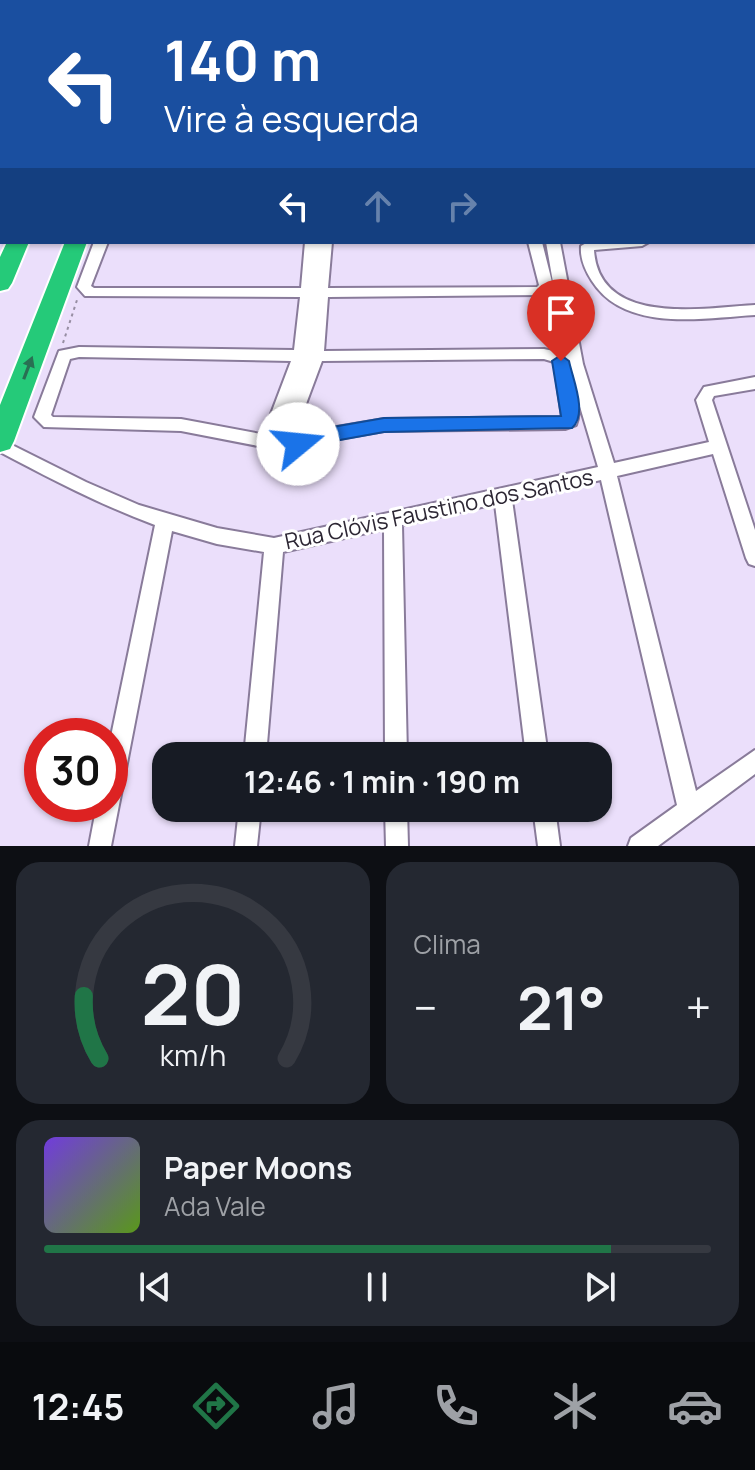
<!DOCTYPE html>
<html lang="pt">
<head>
<meta charset="utf-8">
<style>
  :root { --surface:#171b24; --page:#242831; --text:#f1f3f6; --muted:#9ea1a6; --line:#363941; --accent:#207547 }
  body { margin:0; font-family:Manrope,sans-serif; background:var(--page); color:var(--text); height:100vh; display:flex; flex-direction:column; font-size:30px; white-space:nowrap }
  * { box-sizing:border-box; margin:0 }
  p { font-size:26px; color:var(--muted) }
  .icon { flex:none; width:44px; height:44px; fill:none; stroke:currentColor; stroke-width:2; stroke-linecap:round; stroke-linejoin:round }
  .map { position:relative; height:846px; overflow:hidden }
  .details { display:flex; flex-direction:column; gap:16px; padding:16px; background:#0d0f14; flex:1 }
  .details>* { flex:none }
  .hud { position:absolute; left:0px; top:0px; width:756px; height:244px; box-shadow:0 2px 6px #0004; background:#1a4fa0; color:#fff; overflow:hidden }
  .speed { position:absolute; left:24px; top:718px; display:flex; gap:16px; font-size:40px; font-weight:700; text-align:center }
  .speed>* { display:grid; place-content:center; width:104px; height:104px; border-radius:50%; background:var(--surface); box-shadow:0 2px 6px #0004; line-height:1 }
  .speed .limit { border:12px solid #d22; background:#fff; color:#111 }
  .pin { position:absolute; display:grid; place-items:center; width:68px; height:68px; color:#fff; margin:-82px -34px; border-radius:50% 50% 50% 0; rotate:-45deg; box-shadow:0 0 8px #0007 }
  .pin .icon { rotate:45deg }
  .me { position:absolute; width:88px; margin:-44px; rotate:73deg; stroke-linejoin:round; filter:drop-shadow(0 0 6px #0008) }
  .turn { display:flex; align-items:center; gap:28px; height:168px; padding:0 32px; font-size:36px }
  .turn .icon { width:104px; height:104px; stroke-width:2.5 }
  .turn b { display:block; font-size:56px; line-height:68px }
  .lanes { display:flex; align-items:center; height:76px; padding:0 32px; background:#0003; justify-content:center; gap:40px; direction:ltr }
  .lanes .off { opacity:.35 }
  .big { font-size:60px; font-weight:700; line-height:1.1 }
  .details .widget { flex:1; display:flex; flex-direction:column; justify-content:center; gap:12px; min-width:0; padding:0 28px; border-radius:24px; background:var(--page) }
  .details .dial { align-items:center; gap:0 }
  .dial svg { height:208px; overflow:visible; fill:none; stroke:var(--line); stroke-width:7; stroke-linecap:round; text-anchor:middle }
  .dial text { fill:var(--text); stroke:none }
  .song { display:flex; align-items:center; gap:24px }
  .cover { width:96px; height:96px; border-radius:12px; background:linear-gradient(135deg,hsl(260 70% 55%),hsl(90 70% 35%)) }
  .played { height:8px; border-radius:4px; background:linear-gradient(90deg,var(--accent) 85%,var(--line) 85%) }
  .keys { display:flex; justify-content:space-around; direction:ltr }
  .heat { display:flex; justify-content:space-between; align-items:center; font-size:44px; direction:ltr }
  .details .tiles { flex:1; display:grid; gap:16px; grid-template-columns:1fr 1fr }
  .widget:last-child { grid-column:span 2 }
  .trip { position:absolute; left:152px; top:742px; width:460px; height:80px; border-radius:24px; background:var(--surface); box-shadow:0 2px 6px #0004; font-weight:700; line-height:80px; text-align:center }
  .tab-bar { display:flex; height:128px; justify-content:space-around; align-items:center; background:#090b0e; color:var(--muted) }
  .tab-bar .icon { width:56px; height:56px }
  .tab-bar .current { color:var(--accent) }
  .tab-bar b { font-size:36px; color:var(--text) }
  .map>svg:first-child { display:block }
</style>
</head>
<body>
<div class="map">
<svg width="755" height="846" viewBox="0 0 755 846">
  <rect width="100%" height="100%" fill="#ebdffb"/>
  <g fill="none" stroke-linecap="round" stroke-linejoin="round">
    <g stroke="#897b9a" stroke-width="4">
      <path id="street" d="M42 0H88L86 2Z
        M337 0H347V2H337Z
        M492 0H502V2H492Z
        M507 0H517V2H507Z
        M754 59H755V65H754Z
        M755 129V137H754V129Z
        M754 168 755 169V177L754 176Z
        M754 234H755V242H754Z
        M94 242H108L91 286 94 288H301L305 242H332L328 288 537 287 539 285 528 242H542L553 286 546 295 328 297 324 351 544 349 563 353 566 357 546 242H560L583 364 614 463 709 442 696 400 704 387 755 377V389L714 396 712 400 755 530V566L749 564 746 558 713 454 617 476 696 791 755 750V774L658 846H628L631 838 677 805 601 480 512 500 548 756H526L495 504 402 525 407 756H385L384 529 283 552 266 756H244L264 552 217 544 172 531 111 846H89L97 804H110V741L155 525C101 505 51 479 0 452V439L86 482 139 505 217 528 274 538 598 467 573 383C576 397 582 412 576 425L565 429 384 431 304 445 296 459 281 465 266 459 258 446 181 431 44 427 34 417 59 351 79 347 294 350 300 297 85 296 77 287ZM79 357 291 361 266 427 261 434 181 419 53 417 51 415 70 359ZM544 359 554 362 562 417 384 419 301 433 297 428 322 361ZM279 434 288 440 287 448 283 451 274 446 275 438Z
        M588 242H649L642 246 594 250C599 327 703 308 755 305V315C703 318 625 333 592 281 585 270 580 259 581 246Z
        M239 808H261L257 846H235Z
        M385 808H407L408 846H386Z
        M533 808H555L560 846H538Z"/>
    </g>
    <g stroke="#fff" stroke-width="28">
      <path id="primary" d="M187 2 206 0"/>
    </g>
    <g stroke="#fff" stroke-width="4">
      <path id="highway" d="M115 0H131V2H115Z
        M175 0H192L174 2Z
        M7 242H29L12 283 8 289 0 291V257Z
        M65 242H87L14 441 10 449 0 452V405Z"/>
    </g>
    <path stroke="#978ea3" stroke-width="2" stroke-dasharray="3 4" stroke-linecap="butt" d="M63 343 77 300"/>
    <use href="#street" fill="#fff" fill-rule="evenodd"/>
    <use href="#primary" stroke="#7cdfaf" stroke-width="24"/>
    <use href="#highway" fill="#25ca79" fill-rule="evenodd"/>
  </g>
  <defs><path id="oneway-solid" d="M-6-.8H1V-3.2L6.5 0L1 3.2V.8H-6Z" transform="scale(2)"/></defs>
  <use fill="#297053" href="#oneway-solid" transform="translate(28 368) rotate(-69)"/>
  <path fill="#1a73e8" stroke="#114b97" stroke-width="2" d="M561 355 569 361C573 380 588 414 572 428L384 432 307 446 298 451 289 444 292 435 298 433 384 418 561 416 552 361Z"/>
  <g text-anchor="middle" dominant-baseline="central" stroke-width="6" stroke-linejoin="round" paint-order="stroke">
    <g font-size="22" fill="#2d2734" stroke="#fff">
      <text transform="translate(439 509) rotate(-12)">Rua Clóvis Faustino dos Santos</text>
    </g>
  </g>
</svg>
<div class="speed"><div class="limit">30</div></div>
<div class="pin" style="left:561px;top:361px;background:#d93025"><svg class="icon" aria-label="arrive" viewBox="0 0 24 24"><path d="M6 21V4h12l-3 4 3 4H6"/></svg></div>
<svg class="me" style="left:298px;top:444px" viewBox="-20 -20 40 40"><circle r="19" fill="#fff"/><path d="M0-13L10 11 0 6-10 11z" fill="#1a73e8"/></svg>
<div class="trip">12:46 · 1 min · 190 m</div>
<div class="hud">
<div class="turn"><svg class="icon" aria-label="left" viewBox="0 0 24 24"><path d="M17 20v-9H6M10 6l-5 5 5 5"/></svg><div><b>140 m</b>Vire à esquerda</div></div>
<div class="lanes"><svg class="icon" aria-label="left" viewBox="0 0 24 24"><path d="M17 20v-9H6M10 6l-5 5 5 5"/></svg><svg class="icon off" aria-label="ahead" viewBox="0 0 24 24"><path d="M12 20V5M6 11l6-6 6 6"/></svg><svg class="icon off" aria-label="right" viewBox="0 0 24 24"><path d="M7 20v-9h11M14 6l5 5-5 5"/></svg></div>
</div>
</div>
<section class="details">
<div class="tiles">
<div class="widget dial"><svg viewBox="0 0 100 80">
<path d="M14 69A42 42 0 1 1 86 69"/>
<path d="M14 69A42 42 0 0 1 8 45" stroke="#207547"/>
<text x="50" y="56" font-size="32" font-weight="700">20</text>
<text x="50" y="72" font-size="11">km/h</text>
</svg></div>
<div class="widget"><p>Clima</p>
<div class="heat"><a>−</a><b class="big">21°</b><a>+</a></div>
</div>
<div class="widget">
<div class="song"><i class="cover"></i><div><b>Paper Moons</b><p>Ada Vale</p></div></div>
<div class="played"></div>
<div class="keys"><svg class="icon" aria-label="previous" viewBox="0 0 24 24"><path d="M18 5L8 12l10 7zM5 5v14"/></svg><svg class="icon" aria-label="pause" viewBox="0 0 24 24"><path d="M8 5v14M16 5v14"/></svg><svg class="icon" aria-label="next" viewBox="0 0 24 24"><path d="M6 5l10 7-10 7zM19 5v14"/></svg></div>
</div>
</div>
</section>
<nav class="tab-bar">
<b>12:45</b>
<svg class="icon current" aria-label="directions" viewBox="0 0 24 24"><path d="M12 3l9 9-9 9-9-9zM9 14v-3h6M13 9l2 2-2 2"/></svg>
<svg class="icon" aria-label="music" viewBox="0 0 24 24"><path d="M9 18V5l10-2v13"/><circle cx="6" cy="18" r="3"/><circle cx="16" cy="16" r="3"/></svg>
<svg class="icon" aria-label="phone" viewBox="0 0 24 24"><path d="M5 4h4l2 5-3 2q2 4 5 5l2-3 5 2v4C11 20 4 13 5 4z"/></svg>
<svg class="icon" aria-label="climate" viewBox="0 0 24 24"><path d="M12 3v18M4 7l16 10M4 17L20 7"/></svg>
<svg class="icon" aria-label="car" viewBox="0 0 24 24"><path d="M5 17H2v-5l4-1 3-4h7l3 4 3 1v5h-3M9 17h6M6 11h13"/><circle cx="7" cy="17" r="2"/><circle cx="17" cy="17" r="2"/></svg>
</nav>
</body>
</html>
